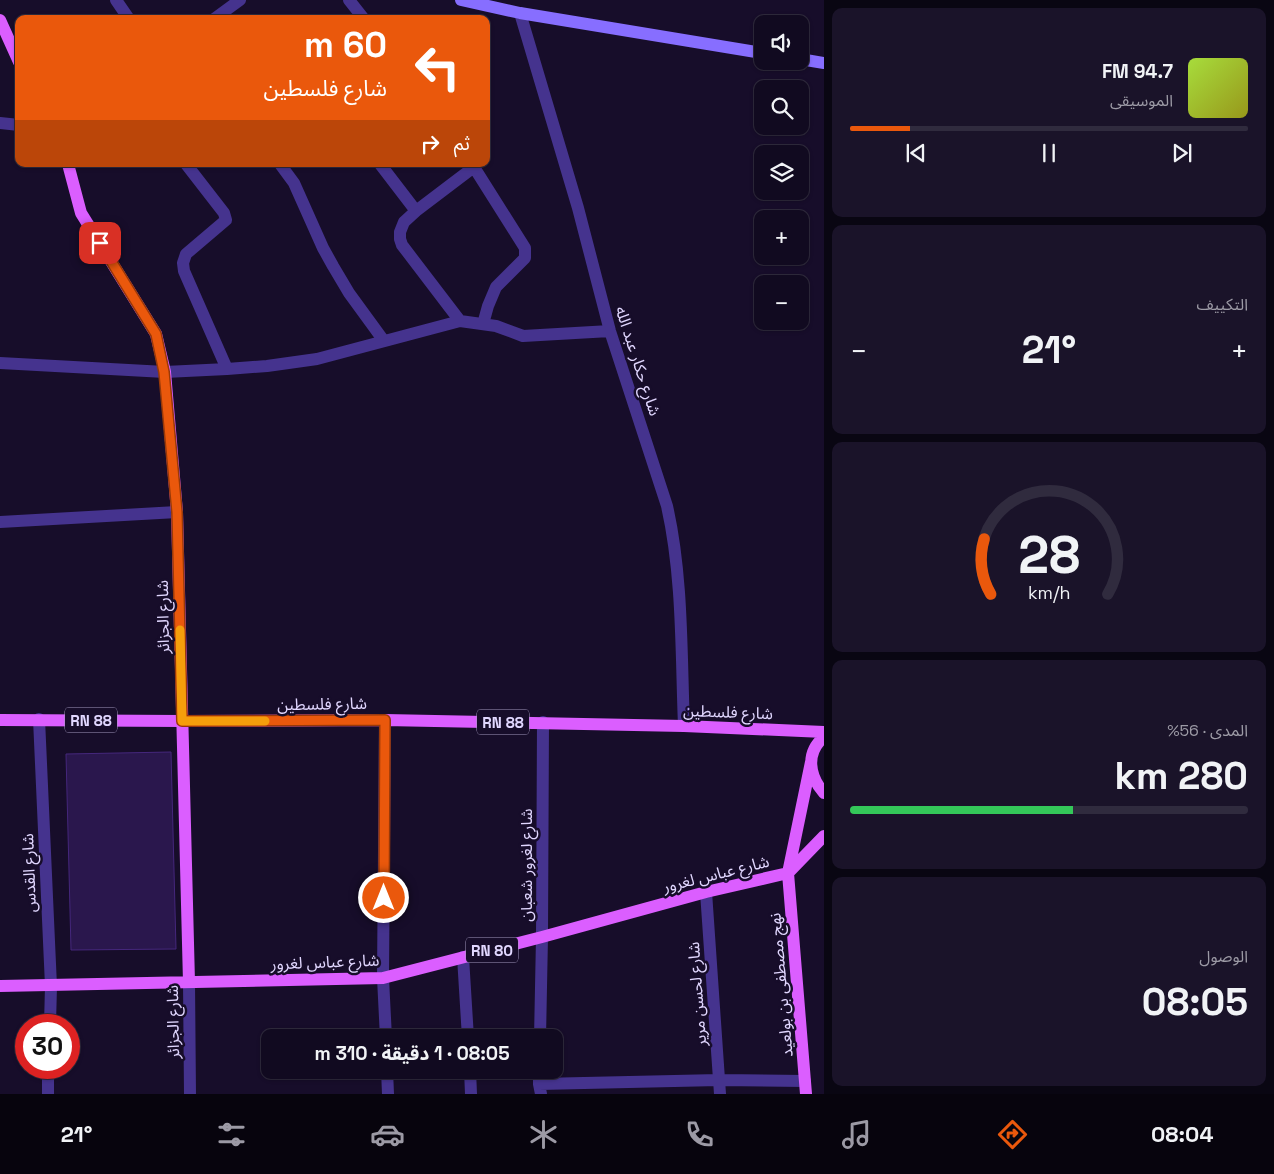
<!DOCTYPE html>
<html lang="ar">
<head>
<meta charset="utf-8">
<style>
  :root { --surface:#110a20; --page:#1a1329; --text:#f1f3f6; --muted:#9c9aa5; --line:#302b3e; --accent:#ea580c }
  body { margin:0; font-family:"Space Grotesk","Noto Sans Arabic",sans-serif; background:var(--page); color:var(--text); direction:rtl; height:100vh; display:flex; flex-direction:column; font-size:19px; white-space:nowrap }
  * { box-sizing:border-box; margin:0 }
  p { font-size:16px; color:var(--muted) }
  .icon { flex:none; width:28px; height:28px; fill:none; stroke:currentColor; stroke-width:2; stroke-linecap:round; stroke-linejoin:round }
  .map { position:relative; flex:1; overflow:hidden; direction:ltr }
  .drawer { display:flex; flex-direction:column; gap:8px; padding:8px; background:#090612; width:450px }
  .drawer>* { flex:none }
  .top-card { position:absolute; left:15px; top:15px; width:475px; height:152px; border-radius:10px; box-shadow:0 1px 4px #0004,0 0 0 1px var(--line); direction:rtl; background:#ea580c; color:#fff; overflow:hidden }
  .fabs { position:absolute; left:754px; top:15px; display:grid; gap:10px }
  .fabs a { display:grid; place-items:center; width:55px; height:55px; border-radius:10px; background:var(--surface); box-shadow:0 1px 4px #0004,0 0 0 1px var(--line); font-size:25px }
  .speed { position:absolute; left:15px; top:1014px; display:flex; gap:10px; font-size:25px; font-weight:700; text-align:center }
  .speed>* { display:grid; place-content:center; width:65px; height:65px; border-radius:50%; background:var(--surface); box-shadow:0 1px 4px #0004,0 0 0 1px var(--line); line-height:1 }
  .speed .limit { border:8px solid #d22; background:#fff; color:#111 }
  .pin { position:absolute; display:grid; place-items:center; width:42px; height:42px; color:#fff; margin:-21px; border-radius:10px; box-shadow:0 2px 8px #0006 }
  .me { position:absolute; width:55px; margin:-28px; rotate:0deg; stroke-linejoin:round; filter:drop-shadow(0 0 4px #0008) }
  .turn { display:flex; align-items:center; gap:18px; height:105px; padding:0 20px; font-size:22px }
  .turn .icon { width:65px; height:65px; stroke-width:2.5 }
  .turn b { display:block; font-size:35px; line-height:42px }
  .then { display:flex; align-items:center; height:48px; padding:0 20px; background:#0003; gap:10px; font-size:19px }
  .big { font-size:38px; font-weight:700; line-height:1.1 }
  .drawer .widget { flex:1; display:flex; flex-direction:column; justify-content:center; gap:8px; min-width:0; padding:0 18px; border-radius:10px; background:var(--page) }
  .drawer .dial { align-items:center; gap:0 }
  .dial svg { height:130px; overflow:visible; fill:none; stroke:var(--line); stroke-width:7; stroke-linecap:round; text-anchor:middle }
  .dial text { fill:var(--text); stroke:none }
  .song { display:flex; align-items:center; gap:15px }
  .cover { width:60px; height:60px; border-radius:8px; background:linear-gradient(135deg,hsl(80 70% 55%),hsl(60 70% 35%)) }
  .played { height:5px; border-radius:2px; background:linear-gradient(90deg,var(--accent) 15%,var(--line) 15%) }
  .keys { display:flex; justify-content:space-around; direction:ltr }
  .heat { display:flex; justify-content:space-between; align-items:center; font-size:28px; direction:ltr }
  .charge { height:8px; border-radius:4px; background:linear-gradient(90deg,#34c759 56%,var(--line) 0) }
  .trip { position:absolute; left:261px; top:1029px; width:302px; height:50px; border-radius:10px; background:var(--surface); box-shadow:0 1px 4px #0004,0 0 0 1px var(--line); font-weight:700; line-height:50px; text-align:center; direction:rtl }
  .menu { display:flex; height:80px; justify-content:space-around; align-items:center; background:#07040d; color:var(--muted) }
  .menu .icon { width:35px; height:35px }
  .menu .on { color:var(--accent) }
  .menu b { font-size:22px; color:var(--text) }
  main { display:flex; flex:1; min-height:0 }
  .map>svg:first-child { display:block }
</style>
</head>
<body>
<main>
<section class="drawer">
<div class="widget">
<div class="song"><i class="cover"></i><div><b>94.7 FM</b><p>الموسيقى</p></div></div>
<div class="played"></div>
<div class="keys"><svg class="icon" aria-label="previous" viewBox="0 0 24 24"><path d="M18 5L8 12l10 7zM5 5v14"/></svg><svg class="icon" aria-label="pause" viewBox="0 0 24 24"><path d="M8 5v14M16 5v14"/></svg><svg class="icon" aria-label="next" viewBox="0 0 24 24"><path d="M6 5l10 7-10 7zM19 5v14"/></svg></div>
</div>
<div class="widget"><p>التكييف</p>
<div class="heat"><a>−</a><b class="big">21°</b><a>+</a></div>
</div>
<div class="widget dial"><svg viewBox="0 0 100 80">
<path d="M14 69A42 42 0 1 1 86 69"/>
<path d="M14 69A42 42 0 0 1 10 35" stroke="#ea580c"/>
<text x="50" y="56" font-size="32" font-weight="700">28</text>
<text x="50" y="72" font-size="11">km/h</text>
</svg></div>
<div class="widget"><p>المدى · 56%</p><b class="big">280 km</b><div class="charge"></div></div>
<div class="widget"><p>الوصول</p><b class="big">08:05</b></div>
</section>
<div class="map">
<svg width="824" height="1094" viewBox="0 0 824 1094">
  <rect width="100%" height="100%" fill="#170d2a"/>
  <path fill="#2a174d" stroke="#45277c" d="M171 752 176 949 71 950 66 754Z"/>
  <g fill="none" stroke-linecap="round" stroke-linejoin="round">
    <path stroke="#45338e" stroke-width="12" d="M116 0 129 19
      M349 0 364 19
      M520 13 578 208 610 331 667 506C683 577 681 653 684 726
      M214 19 240 0
      M0 123 19 125
      M186 164 224 213 226 220 186 254 183 263 184 271 227 369
      M280 164 294 183 323 248 333 266 349 293 384 341
      M380 164 416 211
      M472 164 525 248V258L496 287 488 306 483 324
      M460 321 402 245 400 239V232L404 222 416 211 474 167
      M0 363 165 372 227 369 267 366 317 359 460 321 496 326 523 336 610 331
      M0 522 177 512
      M39 719 51 986 50 1025
      M385 720 383 978 386 1038
      M706 892 720 1094
      M463 957 468 1038
      M189 982 190 1094
      M540 1038 542 937 543 722
      M387 1070 388 1094
      M470 1070 471 1094
      M539 1070V1084L541 1094
      M539 1084 719 1080 805 1081
      M48 1094V1068"/>
    <path stroke="#876eff" stroke-width="12" d="M461 0 520 13 762 53
      M800 59 824 63"/>
    <path stroke="#db5eff" stroke-width="12" d="M0 20 19 62
      M68 164 81 213 156 334 165 372 177 512 189 982
      M0 720 182 721 385 720 684 726 824 732
      M824 737C805 753 809 776 824 793
      M788 873 824 836
      M0 986 383 978 542 937 706 892 788 873
      M806 1094 788 873 811 762"/>
  </g>
  <g fill="none" stroke-linecap="round" stroke-linejoin="round">
    <g stroke="#983908" stroke-width="12">
      <path id="route" d="M100 243 156 334 164 372 177 512 182 721 385 720 384 898"/>
    </g>
    <use href="#route" stroke="#ea580c" stroke-width="9"/>
    <path stroke="#f59e0b" stroke-width="9" d="M180 630 182 721H265"/>
  </g>
  <g text-anchor="middle" dominant-baseline="central" stroke-width="5" stroke-linejoin="round" paint-order="stroke">
    <g fill="#170d2a" stroke="#a49abf" stroke-width="1">
      <rect x="65" y="707.5" width="52" height="25" rx="4"/>
      <rect x="477" y="709.5" width="52" height="25" rx="4"/>
      <rect x="466" y="937.5" width="52" height="25" rx="4"/>
    </g>
    <g font-size="15" font-weight="bold" fill="#e1d7ff">
      <text x="91" y="720">RN 88</text>
      <text x="503" y="722">RN 88</text>
      <text x="492" y="950">RN 80</text>
    </g>
    <g font-size="16" fill="#e1d7ff" stroke="#170d2a">
      <text transform="translate(638 361) rotate(72)">شارع حكار عبد الله</text>
      <text transform="translate(163 617) rotate(-91)">شارع الجزائر</text>
      <text transform="translate(322 704) rotate(-1)">شارع فلسطين</text>
      <text transform="translate(728 712) rotate(2)">شارع فلسطين</text>
      <text transform="translate(526 865) rotate(-90)">شارع لغرور شعبان</text>
      <text transform="translate(29 873) rotate(-92)">شارع القدس</text>
      <text transform="translate(716 874) rotate(-14)">شارع عباس لغرور</text>
      <text transform="translate(325 962) rotate(-2)">شارع عباس لغرور</text>
      <text transform="translate(781 985) rotate(-95)">نهج مصطفى بن بولعيد</text>
      <text transform="translate(697 994) rotate(-94)">شارع لحسن مرير</text>
      <text transform="translate(173 1022) rotate(-91)">شارع الجزائر</text>
    </g>
  </g>
</svg>
<div class="fabs">
<a><svg class="icon" aria-label="sound" viewBox="0 0 24 24"><path d="M4 9h4l5-4v14l-5-4H4zM17 9q2 3 0 6"/></svg></a>
<a><svg class="icon" aria-label="search" viewBox="0 0 24 24"><circle cx="10" cy="10" r="6"/><path d="M15 15l6 6"/></svg></a>
<a><svg class="icon" aria-label="layers" viewBox="0 0 24 24"><path d="M12 4l9 5-9 5-9-5zM3 14l9 5 9-5"/></svg></a>
<a>+</a>
<a>−</a>
</div>
<div class="speed"><div class="limit">30</div></div>
<div class="pin" style="left:100px;top:243px;background:#d93025"><svg class="icon" aria-label="arrive" viewBox="0 0 24 24"><path d="M6 21V4h12l-3 4 3 4H6"/></svg></div>
<svg class="me" style="left:384px;top:898px" viewBox="-20 -20 40 40"><circle r="17" fill="#ea580c" stroke="#fff" stroke-width="3"/><path d="M0-11L8 9 0 5-8 9z" fill="#fff"/></svg>
<div class="trip">08:05 · 1 دقيقة · 310 m</div>
<div class="top-card">
<div class="turn"><svg class="icon" aria-label="left" viewBox="0 0 24 24"><path d="M17 20v-9H6M10 6l-5 5 5 5"/></svg><div><b>60 m</b>شارع فلسطين</div></div>
<div class="then">ثم<svg class="icon" aria-label="right" viewBox="0 0 24 24"><path d="M7 20v-9h11M14 6l5 5-5 5"/></svg></div>
</div>
</div>
</main>
<nav class="menu">
<b>08:04</b>
<svg class="icon on" aria-label="directions" viewBox="0 0 24 24"><path d="M12 3l9 9-9 9-9-9zM9 14v-3h6M13 9l2 2-2 2"/></svg>
<svg class="icon" aria-label="music" viewBox="0 0 24 24"><path d="M9 18V5l10-2v13"/><circle cx="6" cy="18" r="3"/><circle cx="16" cy="16" r="3"/></svg>
<svg class="icon" aria-label="phone" viewBox="0 0 24 24"><path d="M5 4h4l2 5-3 2q2 4 5 5l2-3 5 2v4C11 20 4 13 5 4z"/></svg>
<svg class="icon" aria-label="climate" viewBox="0 0 24 24"><path d="M12 3v18M4 7l16 10M4 17L20 7"/></svg>
<svg class="icon" aria-label="car" viewBox="0 0 24 24"><path d="M5 17H2v-5l4-1 3-4h7l3 4 3 1v5h-3M9 17h6M6 11h13"/><circle cx="7" cy="17" r="2"/><circle cx="17" cy="17" r="2"/></svg>
<svg class="icon" aria-label="filters" viewBox="0 0 24 24"><path d="M4 7h16M4 17h16"/><circle cx="9" cy="7" r="2"/><circle cx="15" cy="17" r="2"/></svg>
<b>21°</b>
</nav>
</body>
</html>
